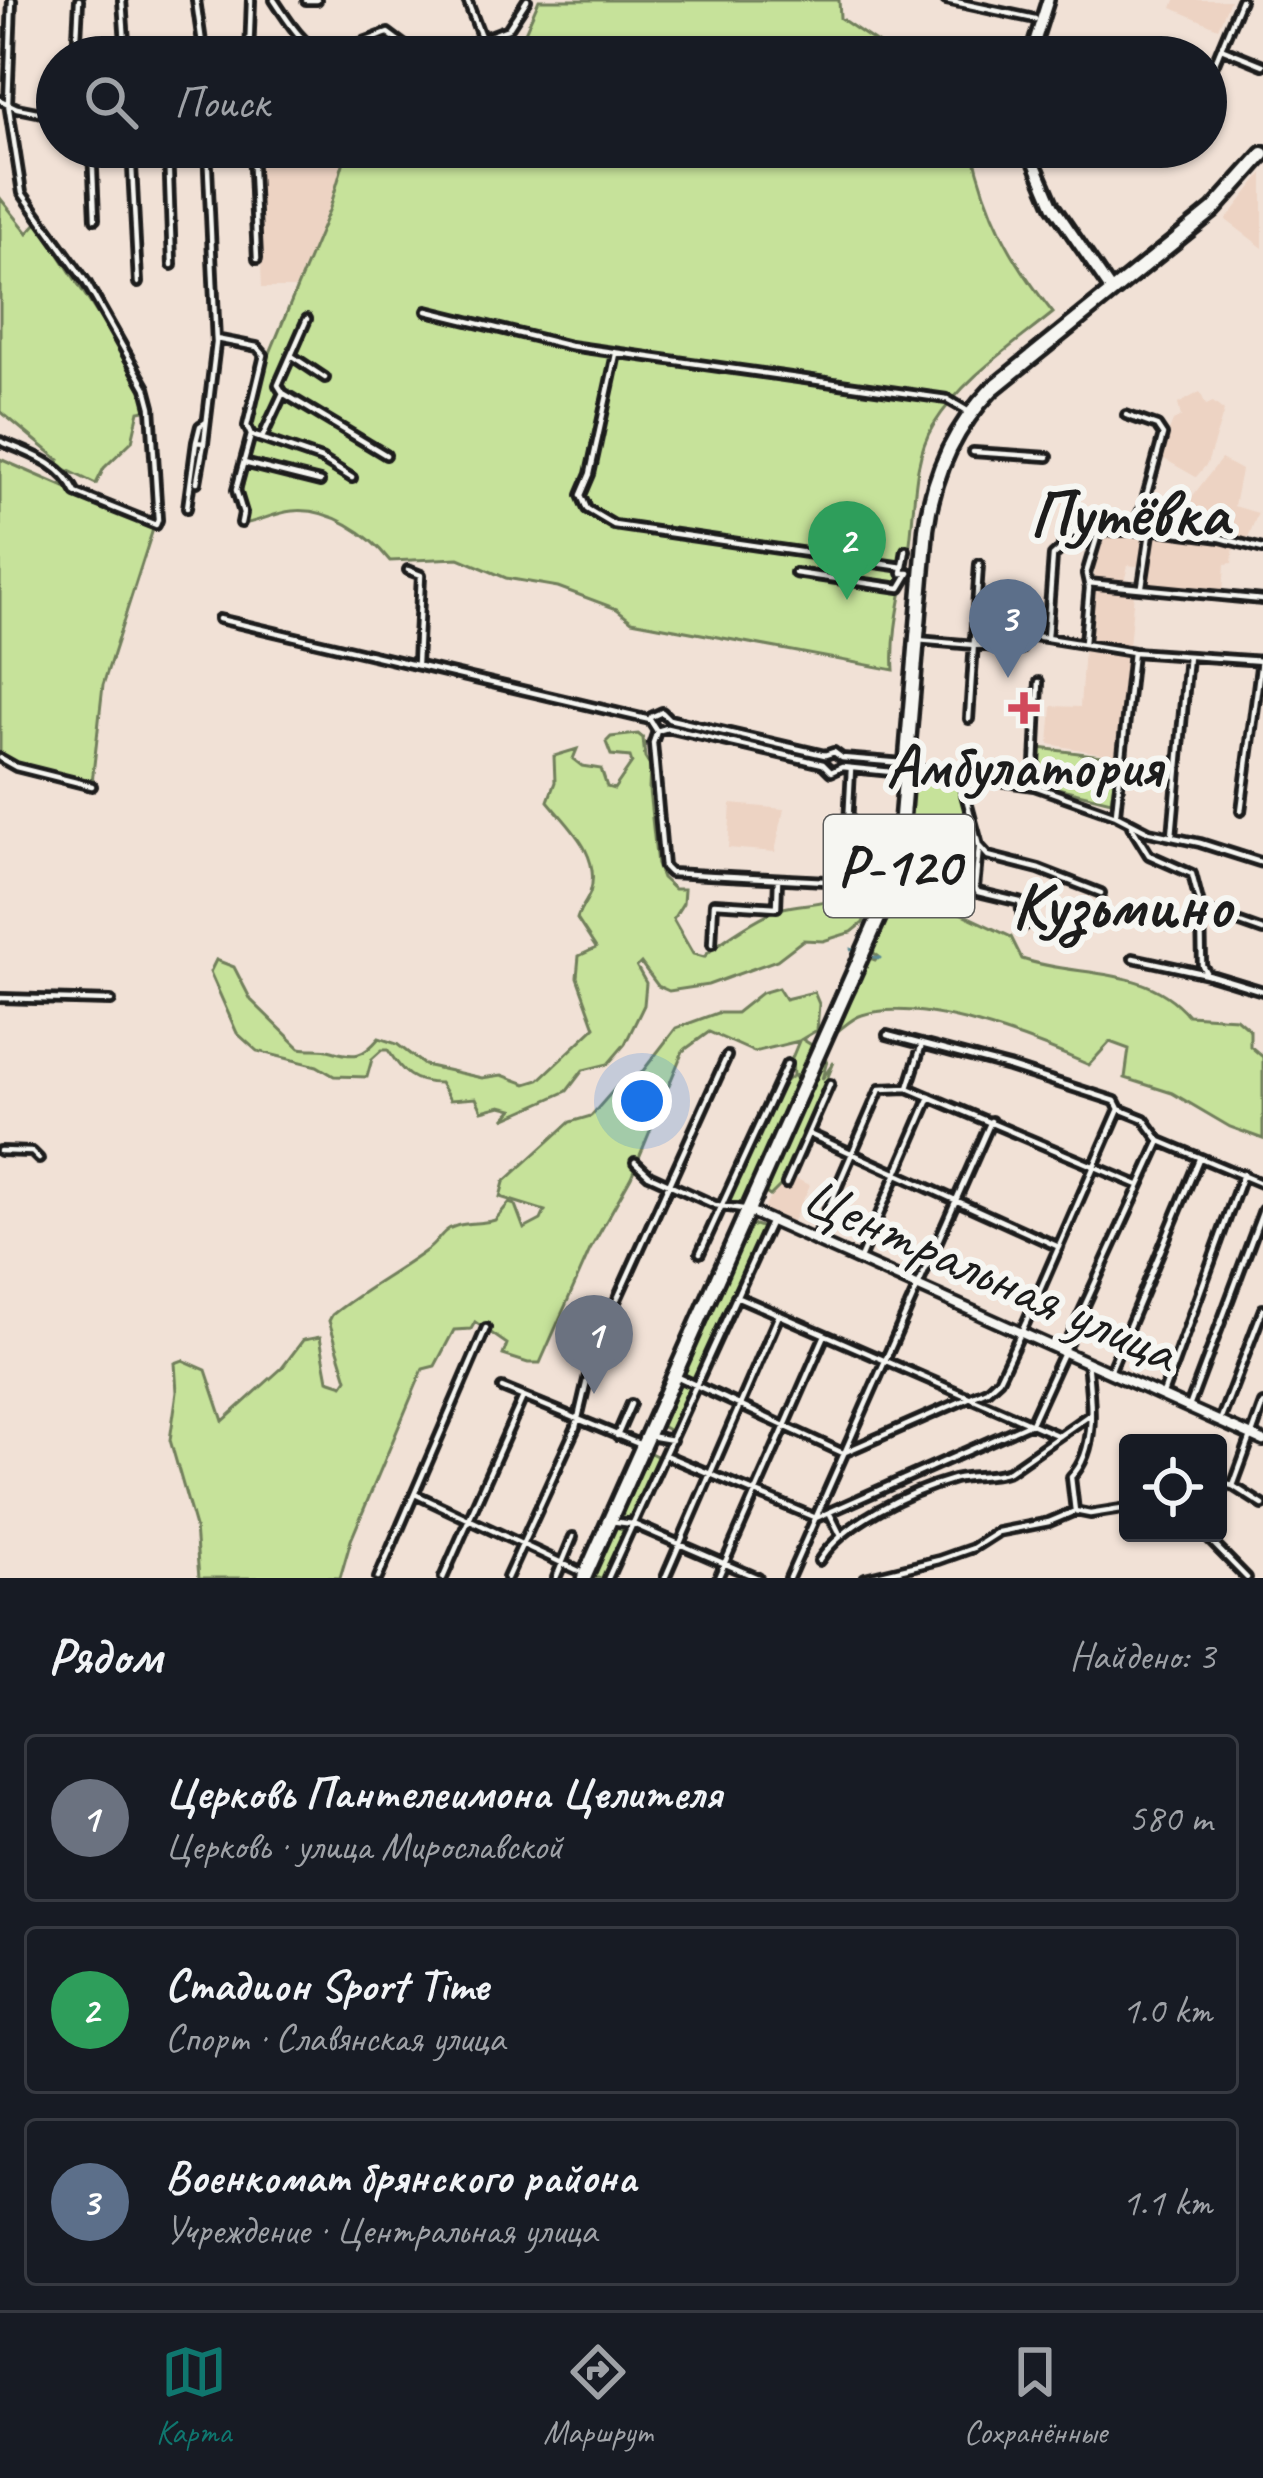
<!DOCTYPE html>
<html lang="ru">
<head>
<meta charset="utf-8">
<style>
  body { margin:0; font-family:Caveat,sans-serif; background:#242831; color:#f1f3f6 }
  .controls { position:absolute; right:36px; bottom:36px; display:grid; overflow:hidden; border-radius:12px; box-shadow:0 3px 9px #0004 }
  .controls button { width:108px; height:108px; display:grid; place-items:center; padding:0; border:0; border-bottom:3px solid #363941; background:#171b24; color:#f1f3f6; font:60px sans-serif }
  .you { position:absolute; left:642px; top:1101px; width:42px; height:42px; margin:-30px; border:9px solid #fff; border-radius:50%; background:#1a73e8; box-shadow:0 0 0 18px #1a73e833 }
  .badge { display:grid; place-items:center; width:78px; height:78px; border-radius:50%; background:#0f766e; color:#fff; font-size:39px; font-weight:700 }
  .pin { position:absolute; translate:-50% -99px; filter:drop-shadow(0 3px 6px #0008) }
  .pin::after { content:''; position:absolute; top:63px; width:42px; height:36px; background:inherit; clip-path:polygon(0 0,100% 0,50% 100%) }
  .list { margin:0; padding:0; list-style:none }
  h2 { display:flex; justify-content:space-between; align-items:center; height:156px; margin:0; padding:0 48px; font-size:51px }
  h2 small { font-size:39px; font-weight:400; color:#9ea1a6 }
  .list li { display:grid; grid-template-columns:78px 1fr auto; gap:36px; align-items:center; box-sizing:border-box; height:168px; margin:0 24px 24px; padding:0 24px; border:3px solid #363941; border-radius:12px }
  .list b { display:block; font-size:45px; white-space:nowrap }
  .list p { margin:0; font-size:39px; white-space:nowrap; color:#9ea1a6 }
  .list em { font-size:39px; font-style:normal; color:#9ea1a6 }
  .icon { flex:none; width:66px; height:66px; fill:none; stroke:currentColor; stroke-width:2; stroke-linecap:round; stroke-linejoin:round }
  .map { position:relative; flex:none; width:1263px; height:1578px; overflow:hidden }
  .search { position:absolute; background:#171b24; box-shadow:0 3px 9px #0004; left:36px; right:36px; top:36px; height:132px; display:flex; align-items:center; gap:30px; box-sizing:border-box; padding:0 42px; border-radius:66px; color:#9ea1a6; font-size:45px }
  .sheet { height:732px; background:#171b24 }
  nav { display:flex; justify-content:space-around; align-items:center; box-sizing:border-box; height:168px; border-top:3px solid #363941; background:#171b24; font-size:33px; color:#9ea1a6 }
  nav a { display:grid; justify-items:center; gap:6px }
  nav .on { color:#0f766e }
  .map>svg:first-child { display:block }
</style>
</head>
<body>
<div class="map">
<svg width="1263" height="1578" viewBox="0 0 1263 1578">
  <rect width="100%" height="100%" fill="#f1e1d6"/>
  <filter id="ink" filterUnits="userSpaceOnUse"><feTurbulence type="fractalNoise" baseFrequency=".00833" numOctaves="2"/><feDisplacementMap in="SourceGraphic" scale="24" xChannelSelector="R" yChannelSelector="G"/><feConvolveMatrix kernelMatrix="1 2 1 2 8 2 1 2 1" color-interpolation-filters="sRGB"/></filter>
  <g filter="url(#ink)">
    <path fill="#edd3c3" d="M1175,0H1230L1218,28L1172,8Z
      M256,147H348L330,208L295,288H262Z
      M1263,173V248L1226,220Z
      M1200,392L1206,405L1213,402L1224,411L1207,464L1196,477L1159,456L1173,421L1181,417L1178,404Z
      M1221,459L1241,470L1234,506L1258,513L1247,540L1234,546L1232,563L1225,564L1223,593L1144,583L1145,567L1128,565L1124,583L1094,581L1096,538L1168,528Z
      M1095,589L1134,592L1129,647L1091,643Z
      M1084,648L1125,653L1128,657L1120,757L1049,744L1052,706L1080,707Z
      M731,804L784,809L775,852L728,848Z
      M792,1177L810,1185L790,1228L761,1213L777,1185L787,1188Z"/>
    <path fill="#c6e29a" stroke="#717f5b" stroke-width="3" d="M539,0H839L840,18L898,57H514Z
      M348,147H972C987,215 1010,258 1053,313C1011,347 962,379 933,426C913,458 915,506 910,543C905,586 891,626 894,670L632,621L617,609L558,587L506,578L459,558L390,561C369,534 329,507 292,511C273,513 257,523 237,525L258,382L330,208Z
      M0,198L28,233L38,222L122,352L147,402L145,410L139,411L132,441L104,468L96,484L57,465L59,460L0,411Z
      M0,459L154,526L103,685L92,783L9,763L0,757Z
      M638,734L643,738L645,758L650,766L649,790L657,865L662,878L674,889H684L683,903L673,919L693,954L704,957C717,943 764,913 783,908C814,901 868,903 881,867L863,923L852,932L823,941L803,940L777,960L708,985L669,991L658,986L641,963L637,967L646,983L644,1005L625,1044L608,1064L583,1070L567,1091L504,1119L513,1109L501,1106L482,1111L476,1098L450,1100L440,1083C412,1083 403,1073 388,1050H382L372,1059L367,1077L334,1076L317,1066L257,1051L237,1033L210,972L216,960L234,967L251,1000L300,1048C311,1050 322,1048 332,1051C355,1058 363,1057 379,1038L397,1044L424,1065L482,1078L502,1075L526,1084L539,1080L595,1027L577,977L579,956L596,948L577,919C580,909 586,903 590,893C602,855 569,827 548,801L555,782L554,756L577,749L573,759L582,766L601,769L607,787L614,789L632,763L630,757L611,755L606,742L611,737Z
      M1039,748L1118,758L1111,801L1045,785L1039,776Z
      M927,773L957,779L967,797L956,911L1011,937L1022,959C1077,978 1145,964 1188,1015L1236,1018L1250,1030V1046L1263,1057V1139L1230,1127L1172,1093L1125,1078L1129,1049L1110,1042L1089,1065C1033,1040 922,996 862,1015C851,1018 842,1029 831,1036L856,991H851L867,957L875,960L878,956L871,951L905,865L911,778L915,773Z
      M778,988L785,999L814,992L819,1004L817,1030L802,1039L813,1046L804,1073L794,1076L801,1082L747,1204L723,1202C736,1175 768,1087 793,1076L792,1058L799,1041L754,1052L709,1032L683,1051L631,1177L590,1250L540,1363H528L503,1355L507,1344L475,1322L471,1329L454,1330L435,1366L423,1369L351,1540L340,1578H199L195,1527L170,1440L177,1392L175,1363L183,1360L206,1370L223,1421L282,1368L303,1340L320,1337L328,1380L343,1385L347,1379L329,1321L332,1315C363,1290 396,1273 427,1250C439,1242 441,1230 456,1226C469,1222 482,1224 495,1220L509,1203L515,1205L524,1229L541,1220L545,1211L500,1197L504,1182L570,1122L591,1116L619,1084L639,1076L676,1028L717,1013H736L761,993Z
      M821,1059L827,1061L822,1079L834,1062L785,1181L770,1196L764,1192Z
      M755,1225L764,1228L670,1431L659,1425L748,1228Z
      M648,1452L661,1458L604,1578H593Z"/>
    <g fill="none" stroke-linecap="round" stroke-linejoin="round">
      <path stroke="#5b8b93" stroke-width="3" d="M851,949L853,950
        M874,957L880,958"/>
      <defs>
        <path id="minor" d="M122,0L126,57
          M196,0L204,57
          M274,0C316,64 318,59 388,33L420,57
          M306,0H317
          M467,0L482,39
          M946,0L1035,19
          M1241,0L1221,48L1263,65
          M76,57L79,0
          M249,57L251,0
          M435,57L508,29L527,0
          M1214,65L1221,48
          M0,100L17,108L57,116
          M92,147L95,219
          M131,147L138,283
          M168,147L172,265
          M252,147L257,259
          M427,311L570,346L947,399L971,413
          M216,339L257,347L264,355L247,426L251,435L321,459L352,478
          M616,354L590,474L581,495L587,509L614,525L903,567
          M292,356L325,378
          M283,393L386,455
          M1126,415L1157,426L1163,435L1144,504L1132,531
          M206,422L200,426L196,442L204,443L216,343L207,147
          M262,438L283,393L278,385L307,319
          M0,441C30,454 61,462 76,493L156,525L158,520L151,407L146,388L86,282L22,193L8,103L12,0
          M973,452L1048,457
          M244,463L320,482
          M197,482L204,443
          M187,508L196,442
          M241,523L243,513L236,490L251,435
          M906,550L902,573H909
          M408,570L421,575L417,664
          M795,573L900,588L909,573
          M1088,583L1263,600
          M1142,586L1150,533
          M219,619L650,720L657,731L667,728L823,764L831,772L842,767L902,773
          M1047,637L1053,556L1061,549L1064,539L1075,532L1160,530L1221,538L1263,549
          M917,640L1021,649L1022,634L1133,652L1263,661
          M1084,643L1089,588L1086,574L1098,534
          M651,717L662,712L669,719L825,755L834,752L842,758L903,763
          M969,719L979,564
          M657,731L653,743L664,867L670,873L845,882L851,768
          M0,758L16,767L92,786
          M908,768L1034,786L1116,815L1149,832L1200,843L1263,863
          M960,776L979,846L988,856L1039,869L1101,893
          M1034,786L1039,682
          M1241,811L1261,660
          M1116,813L1133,652
          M1131,826L1149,855L1192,874L1201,909L1202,965L1207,974L1263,991
          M1172,836L1188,656
          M979,848L975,887L978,892L1020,902L1023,926
          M1128,908C1150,917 1176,933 1200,926
          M1201,909L1263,931
          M712,944L714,903L777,907L778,879
          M1133,958L1207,974
          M0,998L111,1001
          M887,1035L1009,1067L1115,1101L1119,1109L1144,1119L1160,1141L1263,1184
          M908,1088L922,1044
          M809,1134L1059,1247
          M0,1151L32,1152L39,1159
          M635,1162L649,1175L715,1205L743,1209
          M786,1184L830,1084
          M814,1241L880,1089L908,1088L1138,1185
          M700,1253L787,1064
          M859,1261L930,1097
          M736,1296L1059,1436
          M1110,1372L1199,1159
          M676,1376L843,1453L987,1390L999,1379L1026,1322L1119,1109
          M502,1388L639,1444
          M1163,1394L1243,1174
          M1189,1407L1263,1210
          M1220,1421L1263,1309
          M617,1436L631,1404
          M649,1436L672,1440
          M665,1455L816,1518L1031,1423L1160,1141
          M1218,1482L1233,1486L1263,1505
          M1233,1486L1263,1404
          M417,1495L581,1572
          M1075,1511L1090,1514L1128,1508
          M830,1514L841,1536
          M610,1521L633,1524L758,1578
          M1203,1533L1247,1578
          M819,1561C845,1521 909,1492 954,1479C973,1474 991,1478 1009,1471L1089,1415
          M378,1578L486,1328
          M443,1578L523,1397
          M507,1578L576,1427L594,1350L727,1056
          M556,1578L573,1537
          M608,1578L770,1223
          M665,1578L779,1315
          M718,1578L825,1335
          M789,1578L991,1121
          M865,1578L939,1560L973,1548L998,1532L1049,1522L1075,1511L1071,1477C1098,1450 1091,1398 1087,1362"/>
        <path id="tertiary" d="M749,1211L1263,1441"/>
        <path id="secondary" d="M1030,57L1048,0
          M1028,147L1053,206L1112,292"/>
        <path id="primary" d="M584,1578L897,876L926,529C933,476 954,428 992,389L1213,210L1263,154"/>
      </defs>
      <use href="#minor" stroke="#1c1c1c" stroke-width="14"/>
      <use href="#tertiary" stroke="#1c1c1c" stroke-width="16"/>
      <use href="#secondary" stroke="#1c1c1c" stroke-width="18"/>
      <use href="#primary" stroke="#1c1c1c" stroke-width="21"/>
      <use href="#minor" stroke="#f6f6f2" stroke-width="4.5"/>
      <use href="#tertiary" stroke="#f6f6f2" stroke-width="8"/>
      <use href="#secondary" stroke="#f6f6f2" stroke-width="9"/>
      <use href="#primary" stroke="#f6f6f2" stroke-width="12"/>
    </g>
  </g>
  <path fill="#d1495b" stroke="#f6f6f2" stroke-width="4.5" d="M1018 690h12v12h12v12h-12v12h-12v-12h-12v-12h12z"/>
  <g text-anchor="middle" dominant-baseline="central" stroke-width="12" stroke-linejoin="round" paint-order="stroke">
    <rect fill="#f6f6f2" stroke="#5d5d5c" stroke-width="3" x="824" y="815" width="150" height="102" rx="9"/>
    <g font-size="57" font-weight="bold" fill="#1c1c1c">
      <text x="899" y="866">Р-120</text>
    </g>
    <g font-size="60" font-weight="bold" fill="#1c1c1c" stroke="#f6f6f2">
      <text x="1024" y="766">Амбулатория</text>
    </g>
    <g font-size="60" fill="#1c1c1c" stroke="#f6f6f2">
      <text transform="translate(990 1273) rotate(24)">Центральная улица</text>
    </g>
    <g font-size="66" font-weight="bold" fill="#1c1c1c" stroke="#f6f6f2">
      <text x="1129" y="513">Путёвка</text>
      <text x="1122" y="905">Кузьмино</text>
    </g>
  </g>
</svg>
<div class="controls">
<button><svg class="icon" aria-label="locate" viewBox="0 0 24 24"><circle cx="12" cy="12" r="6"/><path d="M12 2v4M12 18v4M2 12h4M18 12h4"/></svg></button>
</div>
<div class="you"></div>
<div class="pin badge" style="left:594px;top:1394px;background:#6b7280">1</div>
<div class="pin badge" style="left:847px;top:600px;background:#2e9e5b">2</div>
<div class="pin badge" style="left:1008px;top:678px;background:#5c6f8a">3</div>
<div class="search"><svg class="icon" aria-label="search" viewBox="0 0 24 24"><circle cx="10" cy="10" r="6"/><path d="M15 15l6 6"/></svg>Поиск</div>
</div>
<section class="sheet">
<h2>Рядом<small>Найдено: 3</small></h2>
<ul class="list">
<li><span class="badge" style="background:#6b7280">1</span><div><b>Церковь Пантелеимона Целителя</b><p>Церковь · улица Мирославской</p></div><em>580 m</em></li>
<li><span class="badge" style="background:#2e9e5b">2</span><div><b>Стадион Sport Time</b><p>Спорт · Славянская улица</p></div><em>1.0 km</em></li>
<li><span class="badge" style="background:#5c6f8a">3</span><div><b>Военкомат брянского района</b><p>Учреждение · Центральная улица</p></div><em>1.1 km</em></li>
</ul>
</section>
<nav>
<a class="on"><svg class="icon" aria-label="map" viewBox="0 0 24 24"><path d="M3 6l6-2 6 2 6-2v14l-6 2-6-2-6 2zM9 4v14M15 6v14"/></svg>Карта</a>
<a><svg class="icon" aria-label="directions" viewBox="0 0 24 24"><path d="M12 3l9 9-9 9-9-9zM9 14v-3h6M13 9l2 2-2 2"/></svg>Маршрут</a>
<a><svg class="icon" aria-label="saved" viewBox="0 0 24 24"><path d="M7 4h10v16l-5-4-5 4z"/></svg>Сохранённые</a>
</nav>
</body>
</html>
